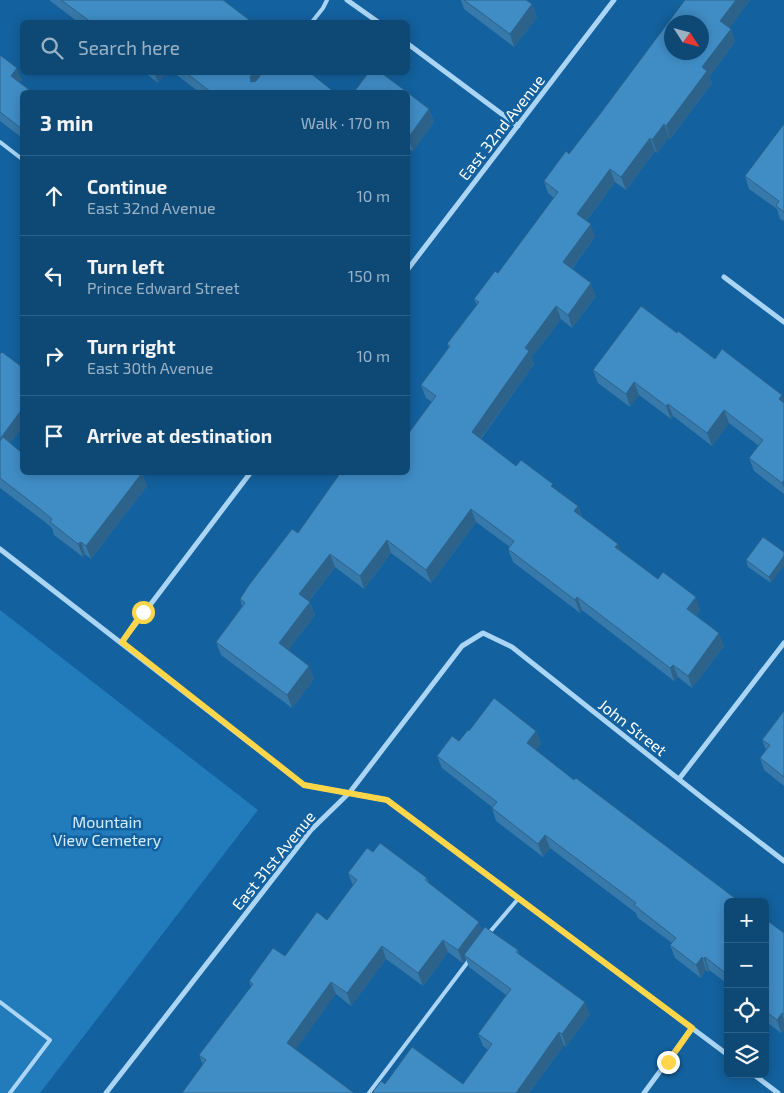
<!DOCTYPE html>
<html lang="en">
<head>
<meta charset="utf-8">
<style>
  body { margin:0; font-family:"Exo 2",sans-serif; background:#17507b; color:#f1f3f6 }
  .controls { position:absolute; right:15px; bottom:15px; display:grid; overflow:hidden; border-radius:8px; box-shadow:0 2px 12px #0003 }
  .controls button { width:45px; height:45px; display:grid; place-items:center; padding:0; border:0; border-bottom:1px solid #2e6188; background:#0e4976; color:#f1f3f6; font:25px sans-serif }
  .compass { position:absolute; left:664px; top:15px; width:45px; height:45px; border-radius:50%; background:#0e4976; box-shadow:0 2px 12px #0003; rotate:126deg }
  .stop { position:absolute; width:15px; height:15px; margin:-11px; border:4px solid #ffd54a; border-radius:50%; background:#fff }
  .stop.end { background:#ffd54a; border-color:#fff; box-shadow:0 1px 5px #0008 }
  .list { margin:0; padding:0; list-style:none }
  h2 { display:flex; justify-content:space-between; align-items:center; height:65px; margin:0; padding:0 20px; font-size:21px }
  h2 small { font-size:16px; font-weight:400; color:#9bb2c5 }
  .list li { display:grid; grid-template-columns:32px 1fr auto; gap:15px; align-items:center; box-sizing:border-box; height:80px; padding:0 20px; border-top:1px solid #2e6188 }
  .list b { display:block; font-size:19px; white-space:nowrap }
  .list p { margin:0; font-size:16px; white-space:nowrap; color:#9bb2c5 }
  .list em { font-size:16px; font-style:normal; color:#9bb2c5 }
  .icon { flex:none; width:28px; height:28px; fill:none; stroke:currentColor; stroke-width:2; stroke-linecap:round; stroke-linejoin:round }
  .map { position:relative; flex:none; width:784px; height:1093px; overflow:hidden }
  .search { position:absolute; background:#0e4976; box-shadow:0 2px 12px #0003; left:20px; top:20px; width:390px; height:55px; display:flex; align-items:center; gap:12px; box-sizing:border-box; padding:0 18px; border-radius:8px; color:#9bb2c5; font-size:19px }
  .panel { position:absolute; background:#0e4976; box-shadow:0 2px 12px #0003; left:20px; top:90px; width:390px; height:385px; border-radius:8px }
  .map>svg:first-child { display:block }
</style>
</head>
<body>
<div class="map">
<svg width="784" height="1093" viewBox="0 0 784 1093">
  <rect width="100%" height="100%" fill="#13619e"/>
  <path fill="#227bbb" d="M0,610L258,810L40,1093H0Z"/>
  <g fill="none" stroke-linecap="round" stroke-linejoin="round">
    <path stroke="#aad5f4" stroke-width="4" d="M312,22L323,8L327,0
      M0,142L22,159
      M489,933L518,899
      M0,1002L50,1040L10,1093
      M369,1093L470,959"/>
    <path stroke="#aad5f4" stroke-width="5" d="M347,0L378,22
      M408,44L518,126
      M408,269L614,0
      M724,277L784,322
      M0,549L304,785L387,800L728,1055
      M122,642L251,472
      M679,779L784,643
      M753,1074L778,1093
      M106,1093L311,830L350,792L462,646L483,633L512,647L705,800L784,861
      M644,1093L692,1028"/>
  </g>
  <path fill="#3779aa" d="M49,0H223L252,22H78Z
    M461,0H526L532,4L537,17L514,47L464,9Z
    M685,0H750L729,28L731,29L735,42L709,77L712,83L670,139L669,137L657,153L655,151L626,190L615,182L586,221L595,237L572,269L596,296L572,328L561,319L532,357L534,364L481,439L516,466L554,488L578,506L582,517L618,544L620,551L700,610L696,616L724,646L692,688L678,677L674,681L582,610L580,613L513,562L508,549L510,547L476,522L431,583L391,553L364,589L335,567L309,601L310,602L315,615L288,650L309,666L314,679L292,708L221,655L216,642L242,607L240,599L298,533L408,472L432,402L426,398L421,385L449,348L447,344L477,305L474,299L498,273L554,198L548,193L544,181L569,154L600,114Z
    M0,55L22,80L19,83L22,92V138L0,121Z
    M144,72H166L158,83Z
    M173,72H313L314,77L334,92H199Z
    M408,93L429,109L434,122L413,151L410,149L408,152Z
    M784,124V221L780,219L777,209L749,189L745,176Z
    M677,333L715,359L784,400V494L754,471L749,458L759,446L729,423L712,446L673,416L671,419L639,395L630,407L598,383L593,370Z
    M0,354L22,367V427L10,443L22,472H146L143,476L147,486L91,559L85,554L83,557L54,535L52,528L45,522L0,488Z
    M763,537L771,583L748,567L746,560Z
    M784,711V786L764,770L760,758L766,750L762,740Z
    M469,731H536L541,744L536,750L728,902V984L709,970L708,972L706,970L701,978L675,958L670,945L672,943L638,918L636,913L550,848L543,857L496,821L492,808V807L442,768L437,756L459,741Z
    M373,852L427,878L429,883L482,931L518,950L519,954L590,1014L566,1047L564,1045L529,1093L385,1084H463L488,1050L483,1046L478,1034L506,995L469,967L466,959L463,963L448,952L423,986L386,959L351,1006L336,994L203,1065L199,1055L251,987L249,981L285,956L327,920L353,886L348,873Z
    M765,919L784,933V1029L781,1033L765,1021Z"/>
  <path fill="#2d638b" d="M736,0H750L725,34L720,21Z
    M532,4L537,17L514,47L510,34Z
    M731,29L735,42L709,77L712,83L670,139L666,126L702,67Z
    M17,68L22,80L15,88L11,76Z
    M154,72H166L158,83Z
    M254,72H270L255,92L250,77Z
    M429,109L434,122L413,151L408,138Z
    M664,124L669,137L657,153L652,140Z
    M650,138L655,151L626,190L621,177Z
    M408,142L410,149L408,152Z
    M610,169L615,182L581,227L577,214Z
    M591,224L595,237L567,275L563,262Z
    M591,283L596,296L572,328L568,315Z
    M556,306L561,319L532,357L534,364L476,445L472,432L525,348Z
    M634,382L639,395L630,407L626,394Z
    M782,395L784,400V412L779,399Z
    M668,404L673,416L671,419L666,406Z
    M22,409V427L0,457V439Z
    M724,410L729,423L712,446L707,433Z
    M137,472H146L143,476L147,486L91,559L86,546Z
    M784,480V488L782,483Z
    M578,506L582,519L574,511Z
    M471,509L476,522L431,583L426,570Z
    M387,540L391,553L364,589L360,576Z
    M81,542L85,554L83,557L78,544Z
    M618,544L623,557L615,547Z
    M330,554L335,567L304,607L299,594Z
    M784,556V566L771,583L769,577Z
    M577,597L582,610L580,613L575,600Z
    M696,597L700,610L691,622L687,609Z
    M310,602L315,615L284,656L279,643Z
    M719,633L724,646L692,688L688,676Z
    M673,665L678,677L674,681L670,668Z
    M309,666L314,679L292,708L287,695Z
    M536,731L541,744L532,756L527,743Z
    M545,835L550,848L543,857L538,844Z
    M479,922L484,935L464,955L466,959L463,963L458,950Z
    M443,940L448,952L423,986L418,973Z
    M382,946L386,959L351,1006L347,993Z
    M702,957L706,970L701,978L696,965Z
    M705,957L709,970L708,972L704,959Z
    M331,982L336,994L291,1056L287,1043Z
    M585,1002L590,1014L566,1047L562,1034Z
    M782,1013L784,1020V1029L781,1033L777,1020Z
    M559,1032L564,1045L529,1093H516Z"/>
  <path fill="#408dc6" stroke="#2d638b" fill-rule="evenodd" d="M61,0H223L252,22H91Z
    M464,0H526L532,4L510,34Z
    M685,0H736L720,21L731,29L702,67L707,71L666,126L664,124L652,140L650,138L621,177L610,169L577,214L591,224L563,262L591,283L568,315L556,306L525,348L529,351L472,432L516,466L521,460L553,484L551,486L578,506L574,511L618,544L615,547L658,579L663,572L696,597L687,609L719,633L688,676L673,665L670,668L577,597L575,600L508,549L514,541L471,509L426,570L387,540L360,576L330,554L299,594L310,602L279,643L309,666L287,695L216,642L245,603L240,599L249,585L292,529L298,533L341,472H408V434L436,396L421,385L450,346L447,344L479,302L474,299L495,271L498,273L558,192L544,181L566,151L569,154L600,114ZM672,22H702V52H672Z
    M0,55L17,68L11,76L32,92H22V129L0,112Z
    M185,72H254L250,77L251,82L256,81L263,72H309L334,92H211Z
    M369,72H380L407,92H354Z
    M408,93L429,109L408,138Z
    M784,124V212L776,206L779,201L745,176Z
    M641,306L677,333L678,331L715,359L722,349L782,395L779,399L784,403V480L782,483L749,458L763,440L724,410L707,433L668,404L666,406L634,382L626,394L593,370Z
    M2,352L22,367V409L0,439V354Z
    M3,437L22,453V472L142,473L86,546L81,542L78,544L50,522L52,519L40,509L0,478V441Z
    M763,537L784,552V556L769,577L746,560Z
    M494,698L536,731L527,743L574,780L576,778L740,902H728V975L705,957L704,959L702,957L696,965L670,945L676,938L634,905L636,903L545,835L538,844L492,808L497,802L437,756L452,736L459,741L468,730L469,731Z
    M784,711V777L760,758L770,745L762,740Z
    M380,843L427,878L425,880L479,922L458,950L443,940L418,973L382,946L347,993L331,982L287,1043L354,1093H182L206,1060L199,1055L253,984L249,981L273,948L285,956L317,912L327,920L357,880L348,873L367,848L373,852Z
    M765,919L784,933V1015L782,1013L777,1020L765,1011Z
    M485,927L518,950L516,952L585,1002L562,1034L559,1032L516,1093H372L381,1081L385,1084L412,1047L463,1084L492,1044L478,1034L511,989L464,955Z"/>
  <g fill="none" stroke-linecap="round" stroke-linejoin="round">
    <path stroke="#ffd54a" stroke-width="6" d="M143,612L122,642L304,785L387,800L692,1028L668,1062"/>
  </g>
  <g text-anchor="middle" dominant-baseline="central" stroke-width="5" stroke-linejoin="round" paint-order="stroke">
    <g font-size="16" fill="#fff" stroke="#13619e">
      <text transform="translate(501 127) rotate(-52)">East 32nd Avenue</text>
      <text transform="translate(633 727) rotate(38)">John Street</text>
      <text transform="translate(273 860) rotate(-51)">East 31st Avenue</text>
    </g>
    <g font-size="16" fill="#d3ecfe" stroke="#13619e">
      <text x="107" y="821">Mountain<tspan x="107" dy="18">View Cemetery</tspan></text>
    </g>
  </g>
</svg>
<div class="controls">
<button>+</button>
<button>−</button>
<button><svg class="icon" aria-label="locate" viewBox="0 0 24 24"><circle cx="12" cy="12" r="6"/><path d="M12 2v4M12 18v4M2 12h4M18 12h4"/></svg></button>
<button><svg class="icon" aria-label="layers" viewBox="0 0 24 24"><path d="M12 4l9 5-9 5-9-5zM3 14l9 5 9-5"/></svg></button>
</div>
<svg class="compass" viewBox="-18 -18 36 36"><path d="M0-13l5 13h-10z" fill="#e53935"/><path d="M0 13l5-13h-10z" fill="#9bb2c5"/></svg>
<div class="stop" style="left:143px;top:612px"></div>
<div class="stop end" style="left:668px;top:1062px"></div>
<div class="search"><svg class="icon" aria-label="search" viewBox="0 0 24 24"><circle cx="10" cy="10" r="6"/><path d="M15 15l6 6"/></svg>Search here</div>
<section class="panel">
<h2>3 min<small>Walk · 170 m</small></h2>
<ul class="list">
<li><svg class="icon" aria-label="ahead" viewBox="0 0 24 24"><path d="M12 20V5M6 11l6-6 6 6"/></svg><div><b>Continue</b><p>East 32nd Avenue</p></div><em>10 m</em></li>
<li><svg class="icon" aria-label="left" viewBox="0 0 24 24"><path d="M17 20v-9H6M10 6l-5 5 5 5"/></svg><div><b>Turn left</b><p>Prince Edward Street</p></div><em>150 m</em></li>
<li><svg class="icon" aria-label="right" viewBox="0 0 24 24"><path d="M7 20v-9h11M14 6l5 5-5 5"/></svg><div><b>Turn right</b><p>East 30th Avenue</p></div><em>10 m</em></li>
<li><svg class="icon" aria-label="arrive" viewBox="0 0 24 24"><path d="M6 21V4h12l-3 4 3 4H6"/></svg><div><b>Arrive at destination</b></div></li>
</ul>
</section>
</div>
</body>
</html>
